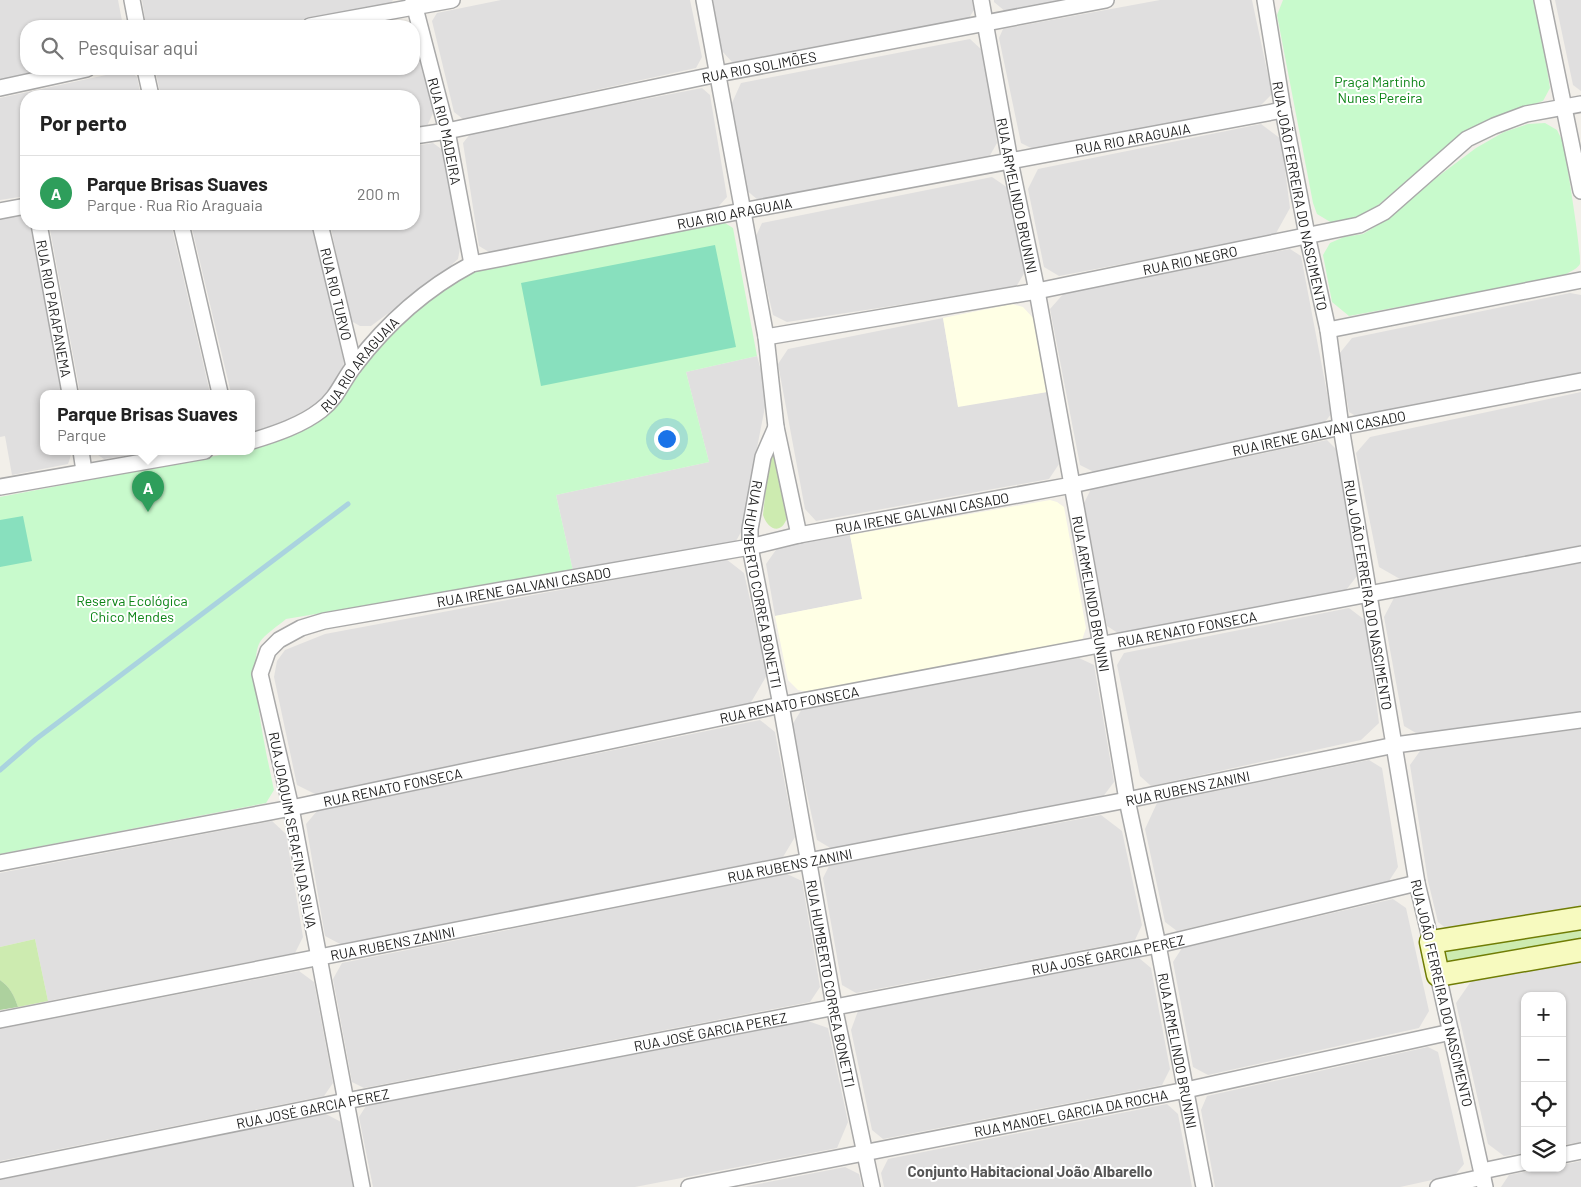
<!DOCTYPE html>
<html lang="pt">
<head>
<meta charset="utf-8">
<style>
  body { margin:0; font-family:Barlow,sans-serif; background:#f6f6f6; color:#222 }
  .controls { position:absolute; right:15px; bottom:15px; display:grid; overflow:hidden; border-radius:10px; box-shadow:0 1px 4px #0004 }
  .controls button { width:45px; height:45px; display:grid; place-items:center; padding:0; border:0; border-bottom:1px solid #e0e0e0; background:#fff; color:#222; font:25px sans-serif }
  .you { position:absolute; left:666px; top:438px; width:18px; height:18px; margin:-12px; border:4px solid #fff; border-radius:50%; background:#1a73e8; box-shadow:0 0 0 8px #1a73e833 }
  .badge { display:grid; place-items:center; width:32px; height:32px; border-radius:50%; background:#d40000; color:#fff; font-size:16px; font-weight:700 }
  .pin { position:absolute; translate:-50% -41px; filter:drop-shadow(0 1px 2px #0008) }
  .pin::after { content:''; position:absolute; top:26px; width:18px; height:15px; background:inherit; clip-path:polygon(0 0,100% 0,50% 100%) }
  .popup { position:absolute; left:40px; top:390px; width:215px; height:65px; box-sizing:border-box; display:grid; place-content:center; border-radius:10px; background:#fff; filter:drop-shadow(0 1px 4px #0005); font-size:16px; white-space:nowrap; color:#767676 }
  .popup b { font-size:19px; color:#222 }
  .popup::after { content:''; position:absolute; left:50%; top:100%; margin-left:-10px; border:10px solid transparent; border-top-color:#fff }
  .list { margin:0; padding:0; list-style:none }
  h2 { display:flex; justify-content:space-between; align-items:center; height:65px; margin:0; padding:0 20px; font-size:21px }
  h2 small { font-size:16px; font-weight:400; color:#767676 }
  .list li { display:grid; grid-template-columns:32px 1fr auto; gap:15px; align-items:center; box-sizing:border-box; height:75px; padding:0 20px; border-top:1px solid #e0e0e0 }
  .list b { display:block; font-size:19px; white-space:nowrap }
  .list p { margin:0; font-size:16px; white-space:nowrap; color:#767676 }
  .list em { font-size:16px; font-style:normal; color:#767676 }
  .icon { flex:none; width:28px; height:28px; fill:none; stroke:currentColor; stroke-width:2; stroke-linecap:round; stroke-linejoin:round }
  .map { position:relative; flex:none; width:1581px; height:1187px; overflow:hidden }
  .search { position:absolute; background:#fff; box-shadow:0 1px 4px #0004; left:20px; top:20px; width:400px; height:55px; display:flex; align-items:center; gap:12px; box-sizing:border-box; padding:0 18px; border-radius:20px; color:#767676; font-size:19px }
  .panel { position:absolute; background:#fff; box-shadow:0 1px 4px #0004; left:20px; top:90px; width:400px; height:140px; border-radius:20px }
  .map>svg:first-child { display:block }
</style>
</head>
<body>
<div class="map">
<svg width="1581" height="1187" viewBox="0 0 1581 1187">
  <rect width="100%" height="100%" fill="#f2efe9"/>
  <path fill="#e0dfdf" d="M0,0H118L123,26H26V69H58L0,81Z
    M142,0H393L391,3L270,26H146Z
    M501,0H690L702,57L696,68L463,119L454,112L432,21L437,13Z
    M713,0H972L974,10L967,21L733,63L721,50Z
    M994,0H1066L1006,12L994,2Z
    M1160,0H1252L1272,94L1261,105L1035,150L1021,143L999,38L1003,29Z
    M1555,0H1581V91L1573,85Z
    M414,33L434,111L427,126L414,128V96H161L156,74L159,69H414Z
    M970,39L984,52L997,143L989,157L758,200L745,189L731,105L741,83Z
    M129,70L137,77L141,96H26V196L0,200V98Z
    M702,88L710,95L727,197L718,207L489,252L479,246L463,143L471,133Z
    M1261,124L1281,139L1290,208L1275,235L1059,276L1044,267L1028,189L1038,169Z
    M433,143L444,151L460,248L458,259L444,272L371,326H360L351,321L330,224H414V146Z
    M992,177L1008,188L1026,270L1016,287L787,322L773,315L755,238L762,223Z
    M20,215L26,220V224H31L61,393H44V451H71V455L68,464L12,475L5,436L0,437V219Z
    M49,224H171L210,393H80Z
    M191,224H312L344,362L342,375L320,402L285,421L254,432L252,431V393H231Z
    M1290,249L1301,256L1331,414L1322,426L1094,472L1080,465L1050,309L1065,292Z
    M1570,293L1581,295V374L1361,419L1349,412L1339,354L1352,338Z
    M943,318L958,406L1047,392L1059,464L1049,479L816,521L805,509L778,364L788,349Z
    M757,356L764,381L765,407L756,453L745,525L736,541L573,571L556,495L709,462L686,372Z
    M1581,392V545L1400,579L1379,567L1356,453L1370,437Z
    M1327,440L1337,450L1357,576L1346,590L1121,635L1107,626L1084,503L1091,489Z
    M92,451H157L104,459Z
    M850,535L863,599L775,616L766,564L778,547Z
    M726,559L744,573L767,675L750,704L317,795L297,785L274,677L277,661L285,650L325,634Z
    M1581,560V712L1421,736L1404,726L1384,617L1395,596Z
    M1349,608L1366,621L1379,723L1361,740L1151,786L1140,776L1117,665L1124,653Z
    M1079,658L1094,665L1114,782L1102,798L832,849L817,840L792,725L802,709Z
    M760,720L775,732L795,837L783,857L342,945L325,936L306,824L317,811Z
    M1581,729V911L1452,933L1438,922L1428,881L1410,765L1420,751Z
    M1369,760L1382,768L1398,867L1389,881L1177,931L1165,922L1145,829L1157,803Z
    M1101,815L1122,831L1142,925L1135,940L856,993L842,985L823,878L829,866Z
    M272,821L286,834L303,937L295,953L48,1001L35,939L0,947V873Z
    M787,874L802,881L820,987L810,1002L364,1088L352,1082L333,979L342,963Z
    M1393,899L1406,908L1429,1011L1419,1028L1208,1075L1193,1067L1173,962L1182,948Z
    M1139,958L1151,968L1170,1069L1162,1085L883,1139L872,1130L851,1030L858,1011Z
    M1581,959V1142L1562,1145V996H1525V1153L1504,1156L1488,1144L1456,1003L1474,977Z
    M299,971L314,982L333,1083L324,1096L0,1161V1029Z
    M808,1021L828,1028L848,1122L837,1148L635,1187H373L359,1117L366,1106Z
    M1428,1047L1438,1052L1464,1164L1455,1175L1400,1187H1215L1201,1110L1207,1096Z
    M1167,1104L1178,1114L1192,1187H884L881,1173L888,1159Z
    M326,1114L341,1122L353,1187H0V1180Z
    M1581,1161V1187H1501L1509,1175L1544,1168H1562V1165Z
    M845,1167L859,1174L862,1187H743Z"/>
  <path fill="#ffffe5" d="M1012,304L1023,307L1034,319L1047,392L958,407L943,318Z
    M1050,500L1057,502L1064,507L1086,628L1082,640L1069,644L815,693L798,690L788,680L775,616L862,599L850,535Z"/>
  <path fill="#cdebb0" d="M774,453L778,454L787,518C781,535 768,530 763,515L769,458Z
    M1581,924V946L1447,962L1446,953L1449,948Z
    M35,939L48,1001L18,1007C14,995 10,987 0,980V947Z"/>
  <path fill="#add19e" d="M0,980C10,987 14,995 18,1007L0,1010Z"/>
  <path fill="#c8facc" d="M1283,0H1536L1550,88L1543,101L1491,119L1463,133L1376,207L1355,218L1332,223L1317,214L1313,203L1277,15Z
    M1545,123L1557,130L1563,142C1567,163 1581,250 1580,264C1577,270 1566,273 1561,277L1349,316L1332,302L1323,255L1330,243L1344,237L1363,234L1391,217L1436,178L1476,148L1504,132L1528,124Z
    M717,221L725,223L733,228L757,356L686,372L709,462L556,495L573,571L286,619C279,625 264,635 260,642C246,666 268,761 274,790L266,803L0,854V497L241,451H252V448C276,439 305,432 325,416C341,404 349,388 361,372C390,331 426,293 473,272Z"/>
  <path fill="#88e0be" d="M715,245L736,347L541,386L521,283Z
    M23,516L32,561L0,567V520Z"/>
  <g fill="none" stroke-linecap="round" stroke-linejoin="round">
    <path stroke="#aad3df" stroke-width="5" d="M0,770L36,739L348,504"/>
    <defs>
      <g id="street">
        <path d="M132,0L137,26"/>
        <path id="s1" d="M413,0L447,131L472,264"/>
        <path d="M704,0L766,337L776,427L799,535"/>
        <path id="s2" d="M981,0L1010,161L1037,291L1101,645L1127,800L1158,945L1204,1187"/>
        <path id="s3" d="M1265,0L1283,110L1307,235L1328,330L1341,427L1417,883L1431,942"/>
        <path d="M1542,0L1581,191"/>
        <path d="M310,26L452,0"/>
        <path d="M145,69L151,96"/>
        <path d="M0,88L87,69"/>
        <path id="s4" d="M414,136L447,131L718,74L1106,0"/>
        <path d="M0,211L26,206"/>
        <path id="s5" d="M39,224L70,393"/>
        <path d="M181,224L220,393"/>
        <path id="s6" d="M320,224L354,366"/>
        <path d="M1328,330L1581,280"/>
        <path id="s7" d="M766,337L1037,291L1359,225L1384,212L1467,139L1494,126L1526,114L1581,104"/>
        <path id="s8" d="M776,427L763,457L750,529V547L781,705L834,1006L872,1187"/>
        <path id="s9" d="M252,441C275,434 302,425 321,410C338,397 342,381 355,365C387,323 425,289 472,264L742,211L1283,110"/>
        <path d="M81,451L84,471"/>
        <path d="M0,487L205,451"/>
        <path id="s10" d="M0,863L291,808L781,705L1581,554"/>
        <path d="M1438,975L1485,1187"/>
        <path id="s11" d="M0,1020L808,861L1127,800L1395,745L1581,720"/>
        <path d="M1562,1155L1581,1151"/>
        <path id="s12" d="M0,1171L346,1101L1158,945L1417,883"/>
        <path d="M1482,1171L1525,1162"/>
        <path id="s13" d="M362,1187L291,808L260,674L268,651L279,640L301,628L324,621L750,547L799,535L1072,485L1341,427L1581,381"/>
        <path id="s14" d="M689,1187L1186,1090L1451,1032"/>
        <path d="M1438,1187L1483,1177"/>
      </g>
      <path id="secondary" d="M1581,918L1431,942L1438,975L1581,950"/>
    </defs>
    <use href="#street" stroke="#a9a9a9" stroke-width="18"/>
    <use href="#secondary" stroke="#707d05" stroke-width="25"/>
    <use href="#street" stroke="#fff" stroke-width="15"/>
    <use href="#secondary" stroke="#f7fabf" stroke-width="22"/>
  </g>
  <g text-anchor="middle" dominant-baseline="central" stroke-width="4" stroke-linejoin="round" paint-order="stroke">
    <g font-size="14" fill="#222" stroke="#fff">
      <text stroke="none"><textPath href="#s4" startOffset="352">RUA RIO SOLIMÕES</textPath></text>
      <text stroke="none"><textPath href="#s1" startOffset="135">RUA RIO MADEIRA</textPath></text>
      <text stroke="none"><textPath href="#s9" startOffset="961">RUA RIO ARAGUAIA</textPath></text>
      <text stroke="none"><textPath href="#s2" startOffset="199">RUA ARMELINDO BRUNINI</textPath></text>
      <text stroke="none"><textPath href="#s3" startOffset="199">RUA JOÃO FERREIRA DO NASCIMENTO</textPath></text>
      <text stroke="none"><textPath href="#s9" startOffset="556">RUA RIO ARAGUAIA</textPath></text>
      <text stroke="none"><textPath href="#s7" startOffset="431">RUA RIO NEGRO</textPath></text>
      <text stroke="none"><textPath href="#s6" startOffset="72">RUA RIO TURVO</textPath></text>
      <text stroke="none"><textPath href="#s5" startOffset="86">RUA RIO PARAPANEMA</textPath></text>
      <text stroke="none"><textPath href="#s9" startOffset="136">RUA RIO ARAGUAIA</textPath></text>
      <text stroke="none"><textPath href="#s13" startOffset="1625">RUA IRENE GALVANI CASADO</textPath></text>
      <text stroke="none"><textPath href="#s13" startOffset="1220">RUA IRENE GALVANI CASADO</textPath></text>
      <text stroke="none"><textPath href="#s8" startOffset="162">RUA HUMBERTO CORREA BONETTI</textPath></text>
      <text stroke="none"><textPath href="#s13" startOffset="815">RUA IRENE GALVANI CASADO</textPath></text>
      <text stroke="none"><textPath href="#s2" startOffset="604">RUA ARMELINDO BRUNINI</textPath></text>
      <text stroke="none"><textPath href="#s3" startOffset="604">RUA JOÃO FERREIRA DO NASCIMENTO</textPath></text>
      <text stroke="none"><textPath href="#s10" startOffset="1210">RUA RENATO FONSECA</textPath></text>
      <text stroke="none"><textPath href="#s10" startOffset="805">RUA RENATO FONSECA</textPath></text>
      <text stroke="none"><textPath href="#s10" startOffset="400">RUA RENATO FONSECA</textPath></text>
      <text stroke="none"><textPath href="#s11" startOffset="1210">RUA RUBENS ZANINI</textPath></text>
      <text transform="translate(293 830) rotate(79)">RUA JOAQUIM SERAFIN DA SILVA</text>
      <text stroke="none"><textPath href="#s11" startOffset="805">RUA RUBENS ZANINI</textPath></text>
      <text stroke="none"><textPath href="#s11" startOffset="400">RUA RUBENS ZANINI</textPath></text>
      <text stroke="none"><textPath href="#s12" startOffset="1129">RUA JOSÉ GARCIA PEREZ</textPath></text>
      <text stroke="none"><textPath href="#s8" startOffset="568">RUA HUMBERTO CORREA BONETTI</textPath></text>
      <text transform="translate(1442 993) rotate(77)">RUA JOÃO FERREIRA DO NASCIMENTO</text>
      <text stroke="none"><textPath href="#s12" startOffset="724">RUA JOSÉ GARCIA PEREZ</textPath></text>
      <text stroke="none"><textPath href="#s2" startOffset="1069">RUA ARMELINDO BRUNINI</textPath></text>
      <text stroke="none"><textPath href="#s12" startOffset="319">RUA JOSÉ GARCIA PEREZ</textPath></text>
      <text stroke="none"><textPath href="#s14" startOffset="389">RUA MANOEL GARCIA DA ROCHA</textPath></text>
    </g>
    <g font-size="14" fill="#0c8416" stroke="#fff">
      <text x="1380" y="81">Praça Martinho<tspan x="1380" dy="16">Nunes Pereira</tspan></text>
      <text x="132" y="600">Reserva Ecológica<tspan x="132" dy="16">Chico Mendes</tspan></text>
    </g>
    <g font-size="15" font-weight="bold" fill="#555" stroke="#fff">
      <text x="1030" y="1171">Conjunto Habitacional João Albarello</text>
    </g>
  </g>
</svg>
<div class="controls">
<button>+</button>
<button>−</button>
<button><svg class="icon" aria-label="locate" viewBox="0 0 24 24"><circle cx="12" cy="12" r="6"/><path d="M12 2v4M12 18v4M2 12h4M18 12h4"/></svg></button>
<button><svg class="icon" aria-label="layers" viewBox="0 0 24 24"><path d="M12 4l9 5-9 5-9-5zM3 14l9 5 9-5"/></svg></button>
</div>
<div class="you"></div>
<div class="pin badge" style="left:148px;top:512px;background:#2e9e5b">A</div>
<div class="popup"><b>Parque Brisas Suaves</b>Parque</div>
<div class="search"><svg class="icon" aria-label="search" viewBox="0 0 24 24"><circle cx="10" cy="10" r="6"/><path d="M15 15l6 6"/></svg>Pesquisar aqui</div>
<section class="panel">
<h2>Por perto<small></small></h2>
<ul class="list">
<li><span class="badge" style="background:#2e9e5b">A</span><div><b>Parque Brisas Suaves</b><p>Parque · Rua Rio Araguaia</p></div><em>200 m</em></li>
</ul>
</section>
</div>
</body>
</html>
